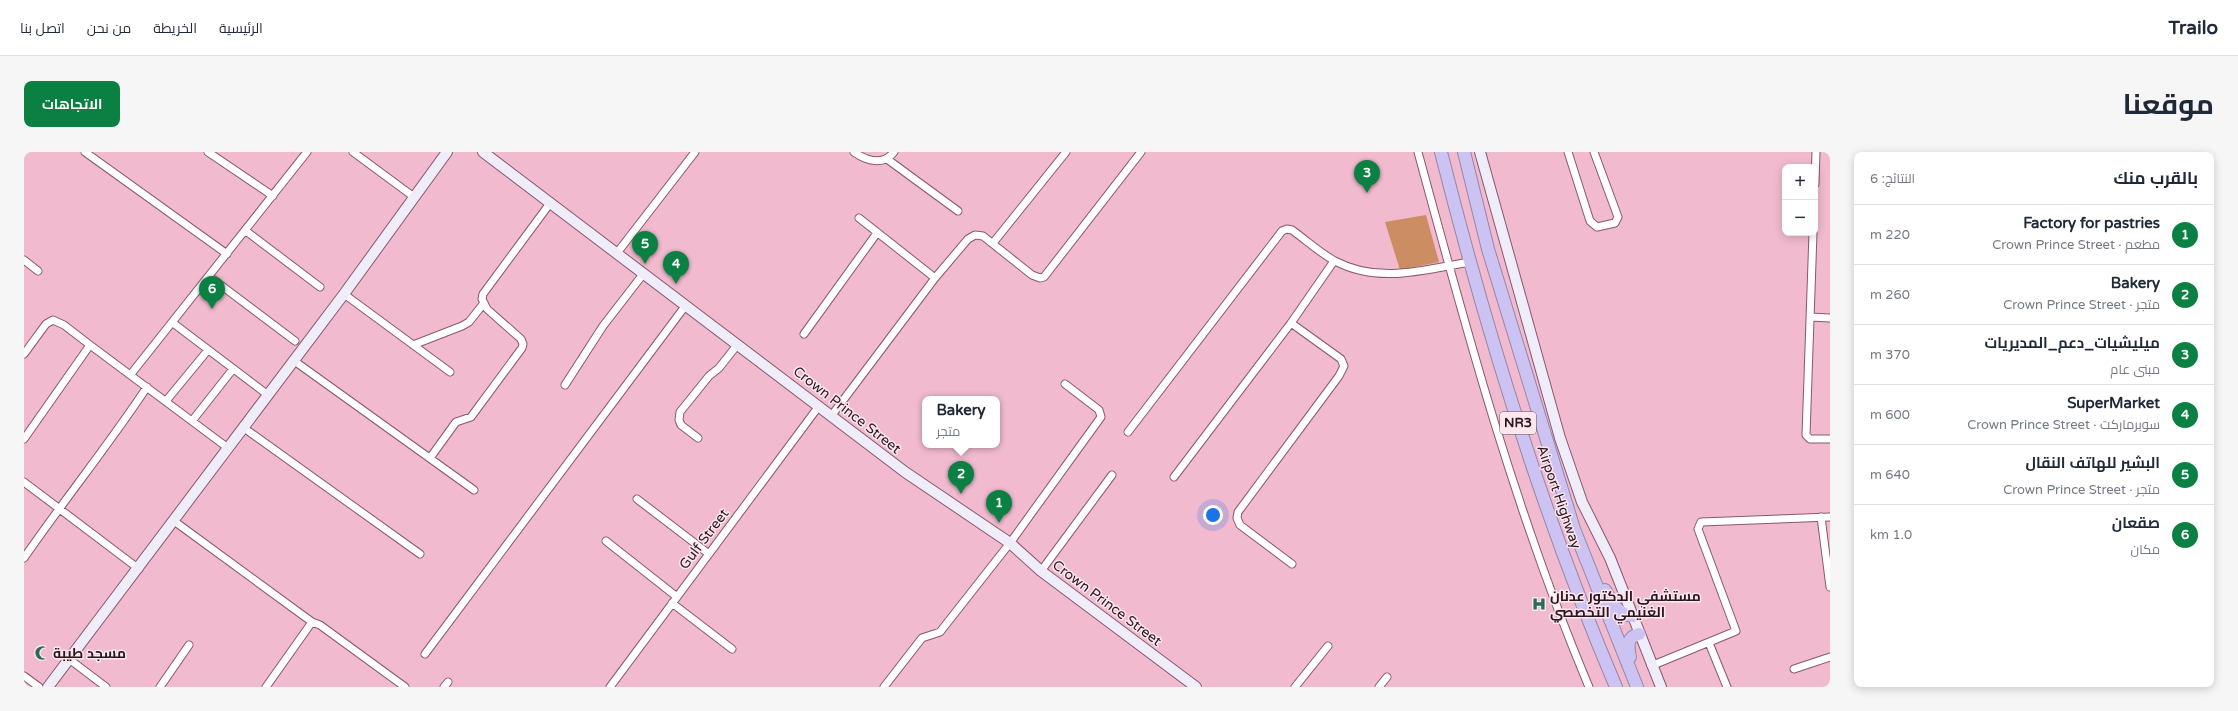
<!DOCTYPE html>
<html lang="ar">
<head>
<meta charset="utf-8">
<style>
  body { margin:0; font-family:"Varela Round",Cairo,sans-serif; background:#f6f6f7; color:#1f2937; direction:rtl }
  .controls { position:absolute; right:12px; top:12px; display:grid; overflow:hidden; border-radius:8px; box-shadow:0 2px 10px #0003 }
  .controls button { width:36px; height:36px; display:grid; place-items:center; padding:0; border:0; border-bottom:1px solid #e0e1e3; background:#fff; color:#1f2937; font:20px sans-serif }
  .you { position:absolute; left:1189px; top:363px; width:14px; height:14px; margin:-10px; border:3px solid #fff; border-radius:50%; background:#1a73e8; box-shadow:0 0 0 6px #1a73e833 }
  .badge { display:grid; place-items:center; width:26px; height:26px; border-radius:50%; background:#0b8043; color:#fff; font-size:13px; font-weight:700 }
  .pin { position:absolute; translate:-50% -33px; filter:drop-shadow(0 1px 2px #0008) }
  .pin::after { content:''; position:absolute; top:21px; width:14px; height:12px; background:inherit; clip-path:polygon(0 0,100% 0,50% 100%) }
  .popup { position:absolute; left:898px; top:244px; width:78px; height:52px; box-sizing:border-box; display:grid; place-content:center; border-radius:8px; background:#fff; filter:drop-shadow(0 1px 3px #0005); font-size:13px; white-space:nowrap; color:#747a83 }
  .popup b { font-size:15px; color:#1f2937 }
  .popup::after { content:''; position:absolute; left:50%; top:100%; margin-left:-8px; border:8px solid transparent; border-top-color:#fff }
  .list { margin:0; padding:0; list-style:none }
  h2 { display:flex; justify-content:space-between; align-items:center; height:52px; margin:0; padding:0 16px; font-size:17px }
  h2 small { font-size:13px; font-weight:400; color:#747a83 }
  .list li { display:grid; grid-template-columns:26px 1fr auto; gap:12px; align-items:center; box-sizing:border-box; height:60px; padding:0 16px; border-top:1px solid #e0e1e3 }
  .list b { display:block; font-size:15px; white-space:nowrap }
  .list p { margin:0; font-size:13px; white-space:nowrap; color:#747a83 }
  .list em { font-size:13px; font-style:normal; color:#747a83 }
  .map { position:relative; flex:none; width:1806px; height:535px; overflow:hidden; direction:ltr; border-radius:8px }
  header { display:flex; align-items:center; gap:24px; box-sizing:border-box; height:56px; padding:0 20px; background:#fff; border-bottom:1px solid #e0e1e3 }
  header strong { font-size:19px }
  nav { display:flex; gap:22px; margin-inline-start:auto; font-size:14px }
  .intro { display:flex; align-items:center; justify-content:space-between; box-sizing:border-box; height:96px; padding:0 24px }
  h1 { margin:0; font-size:28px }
  .button { padding:10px 18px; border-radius:8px; background:#0b8043; color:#fff; font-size:14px; font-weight:700 }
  main { display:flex; gap:24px; padding:0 24px }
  aside { flex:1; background:#fff; border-radius:8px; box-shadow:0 2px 10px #0003 }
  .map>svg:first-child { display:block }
</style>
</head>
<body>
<header>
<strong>Trailo</strong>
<nav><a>الرئيسية</a><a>الخريطة</a><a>من نحن</a><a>اتصل بنا</a></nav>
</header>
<div class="intro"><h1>موقعنا</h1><a class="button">الاتجاهات</a></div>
<main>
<aside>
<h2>بالقرب منك<small>النتائج: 6</small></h2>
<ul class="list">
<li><span class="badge">1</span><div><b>Factory for pastries</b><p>مطعم · Crown Prince Street</p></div><em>220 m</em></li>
<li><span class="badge">2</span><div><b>Bakery</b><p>متجر · Crown Prince Street</p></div><em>260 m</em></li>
<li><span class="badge">3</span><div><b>ميليشيات_دعم_المديريات</b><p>مبنى عام</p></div><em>370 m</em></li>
<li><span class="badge">4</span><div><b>SuperMarket</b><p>سوبرماركت · Crown Prince Street</p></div><em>600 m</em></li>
<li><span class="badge">5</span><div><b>البشير للهاتف النقال</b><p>متجر · Crown Prince Street</p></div><em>640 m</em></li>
<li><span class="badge">6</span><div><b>صقعان</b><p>مكان</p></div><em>1.0 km</em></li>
</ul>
</aside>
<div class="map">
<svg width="1806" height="535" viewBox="0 0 1806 535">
  <rect width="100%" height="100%" fill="#f1bacf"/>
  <path fill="#cd8d62" d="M1402,63L1415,110L1376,118L1361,70Z"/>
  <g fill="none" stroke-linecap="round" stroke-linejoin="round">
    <defs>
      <path id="street" d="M61,0L203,102
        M184,0L249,44
        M329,0L390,45
        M830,0C843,9 859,14 870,0
        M1394,0C1443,181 1492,362 1565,535
        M1544,0L1566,69L1573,75L1591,71L1594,65L1570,0
        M863,7L934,59
        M1791,32L1792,0
        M835,66L911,126
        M222,79L296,135
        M1789,81L1782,283L1786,287H1806
        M969,91L1042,0
        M593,101L671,0
        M0,108L14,119
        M186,125L271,189
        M320,142L426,220
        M1786,165L1806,166
        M149,171L244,243
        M1267,171L1317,207L1320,214L1315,224L1214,360L1213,366L1216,373L1268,412
        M780,182L853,81
        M389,193L438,174L445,170L460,151
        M0,202L22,172L29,168L40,173L66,193
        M269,208L450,338
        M107,222L283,0
        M541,233L579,174L620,121
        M142,249L184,198
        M808,263L911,126L944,87L951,83L959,84L1008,123L1016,126L1020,125L1117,0
        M168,269L209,217
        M220,276L396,402
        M1104,280L1258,79L1263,77L1268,78C1282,88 1296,101 1311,109C1354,132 1400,118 1445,110
        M674,286L657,273L655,268L656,260L685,224L695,216L714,192
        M0,287L66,193L204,296
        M406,306L432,270L447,265L498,196L499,192L497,187L463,157L458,147L459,142L527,50
        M1150,325L1267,171L1310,109
        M0,330L115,417
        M613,347L685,402
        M1797,365L1806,435
        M150,369L288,470
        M582,389L653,445
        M0,406C40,348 84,294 123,235
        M1017,419L1088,323
        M648,451L708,497
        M1685,491L1703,535
        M401,502L662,153
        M45,507L82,535
        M1627,514L1712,479L1674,377L1677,370L1806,365
        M1770,517L1806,505
        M0,524L15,535
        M136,535L165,493
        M242,535L288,470L296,473L381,535
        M420,535L424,530
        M586,535L795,254
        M860,535L898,486L916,480L986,391L1077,265L1075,258L1041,232
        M1271,535L1304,494
        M1355,535L1363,525"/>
      <path id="secondary" d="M459,0L881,320L986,391L1017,419L1172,535
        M1456,0L1536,286L1558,350L1586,406L1637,535
        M24,535L320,142L423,0"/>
      <path id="highway" d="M1417,0C1463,182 1518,362 1592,535
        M1440,0L1464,97L1550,377L1613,535
        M1581,438C1588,450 1593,463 1609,464
        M1606,505C1604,495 1602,485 1615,482"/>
    </defs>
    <use href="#street" stroke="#89586c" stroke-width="9"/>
    <use href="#secondary" stroke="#89586c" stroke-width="12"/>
    <use href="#highway" stroke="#9486a8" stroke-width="14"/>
    <use href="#street" stroke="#fff" stroke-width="7"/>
    <use href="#secondary" stroke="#f0edfb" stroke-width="10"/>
    <use href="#highway" stroke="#cdc3f3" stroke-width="12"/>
  </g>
  <defs>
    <symbol id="hospital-bare" viewBox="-9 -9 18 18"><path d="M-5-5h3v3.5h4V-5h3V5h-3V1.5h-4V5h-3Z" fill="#296b5b" stroke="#fde6ee" stroke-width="2.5" paint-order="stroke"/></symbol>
    <symbol id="mosque-bare" viewBox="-9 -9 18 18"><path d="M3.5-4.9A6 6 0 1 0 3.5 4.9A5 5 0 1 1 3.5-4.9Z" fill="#296b5b" stroke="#fde6ee" stroke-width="2.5" paint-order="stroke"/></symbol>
  </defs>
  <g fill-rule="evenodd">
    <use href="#hospital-bare" x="1505" y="442" width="20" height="20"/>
    <use href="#mosque-bare" x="8" y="491" width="20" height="20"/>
  </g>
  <g text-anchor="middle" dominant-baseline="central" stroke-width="3" stroke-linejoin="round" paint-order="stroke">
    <rect fill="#fde6ee" stroke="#69545c" stroke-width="1" x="1476" y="260" width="36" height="22" rx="3"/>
    <g font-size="13" font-weight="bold" fill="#29161e">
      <text x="1494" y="271">NR3</text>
    </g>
    <g font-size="14" fill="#29161e" stroke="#fde6ee">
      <text transform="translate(823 258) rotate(38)">Crown Prince Street</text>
      <text transform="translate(1535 345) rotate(71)">Airport Highway</text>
      <text transform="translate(680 387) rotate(-53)">Gulf Street</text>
      <text transform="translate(1083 451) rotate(37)">Crown Prince Street</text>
    </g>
    <g font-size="14" font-weight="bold" fill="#29161e" stroke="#fde6ee" text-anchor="start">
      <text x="1526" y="444">مستشفي الدكتور عدنان<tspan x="1526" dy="16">الغنيمي التخصصي</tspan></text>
      <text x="29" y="501">مسجد طيبة</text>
    </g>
  </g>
</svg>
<div class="controls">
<button>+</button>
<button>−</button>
</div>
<div class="you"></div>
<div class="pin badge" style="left:975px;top:371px">1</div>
<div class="pin badge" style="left:937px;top:342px">2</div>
<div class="popup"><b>Bakery</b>متجر</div>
<div class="pin badge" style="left:1343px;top:41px">3</div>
<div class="pin badge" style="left:652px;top:132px">4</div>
<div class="pin badge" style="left:621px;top:112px">5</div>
<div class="pin badge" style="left:188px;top:157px">6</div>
</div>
</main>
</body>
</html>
